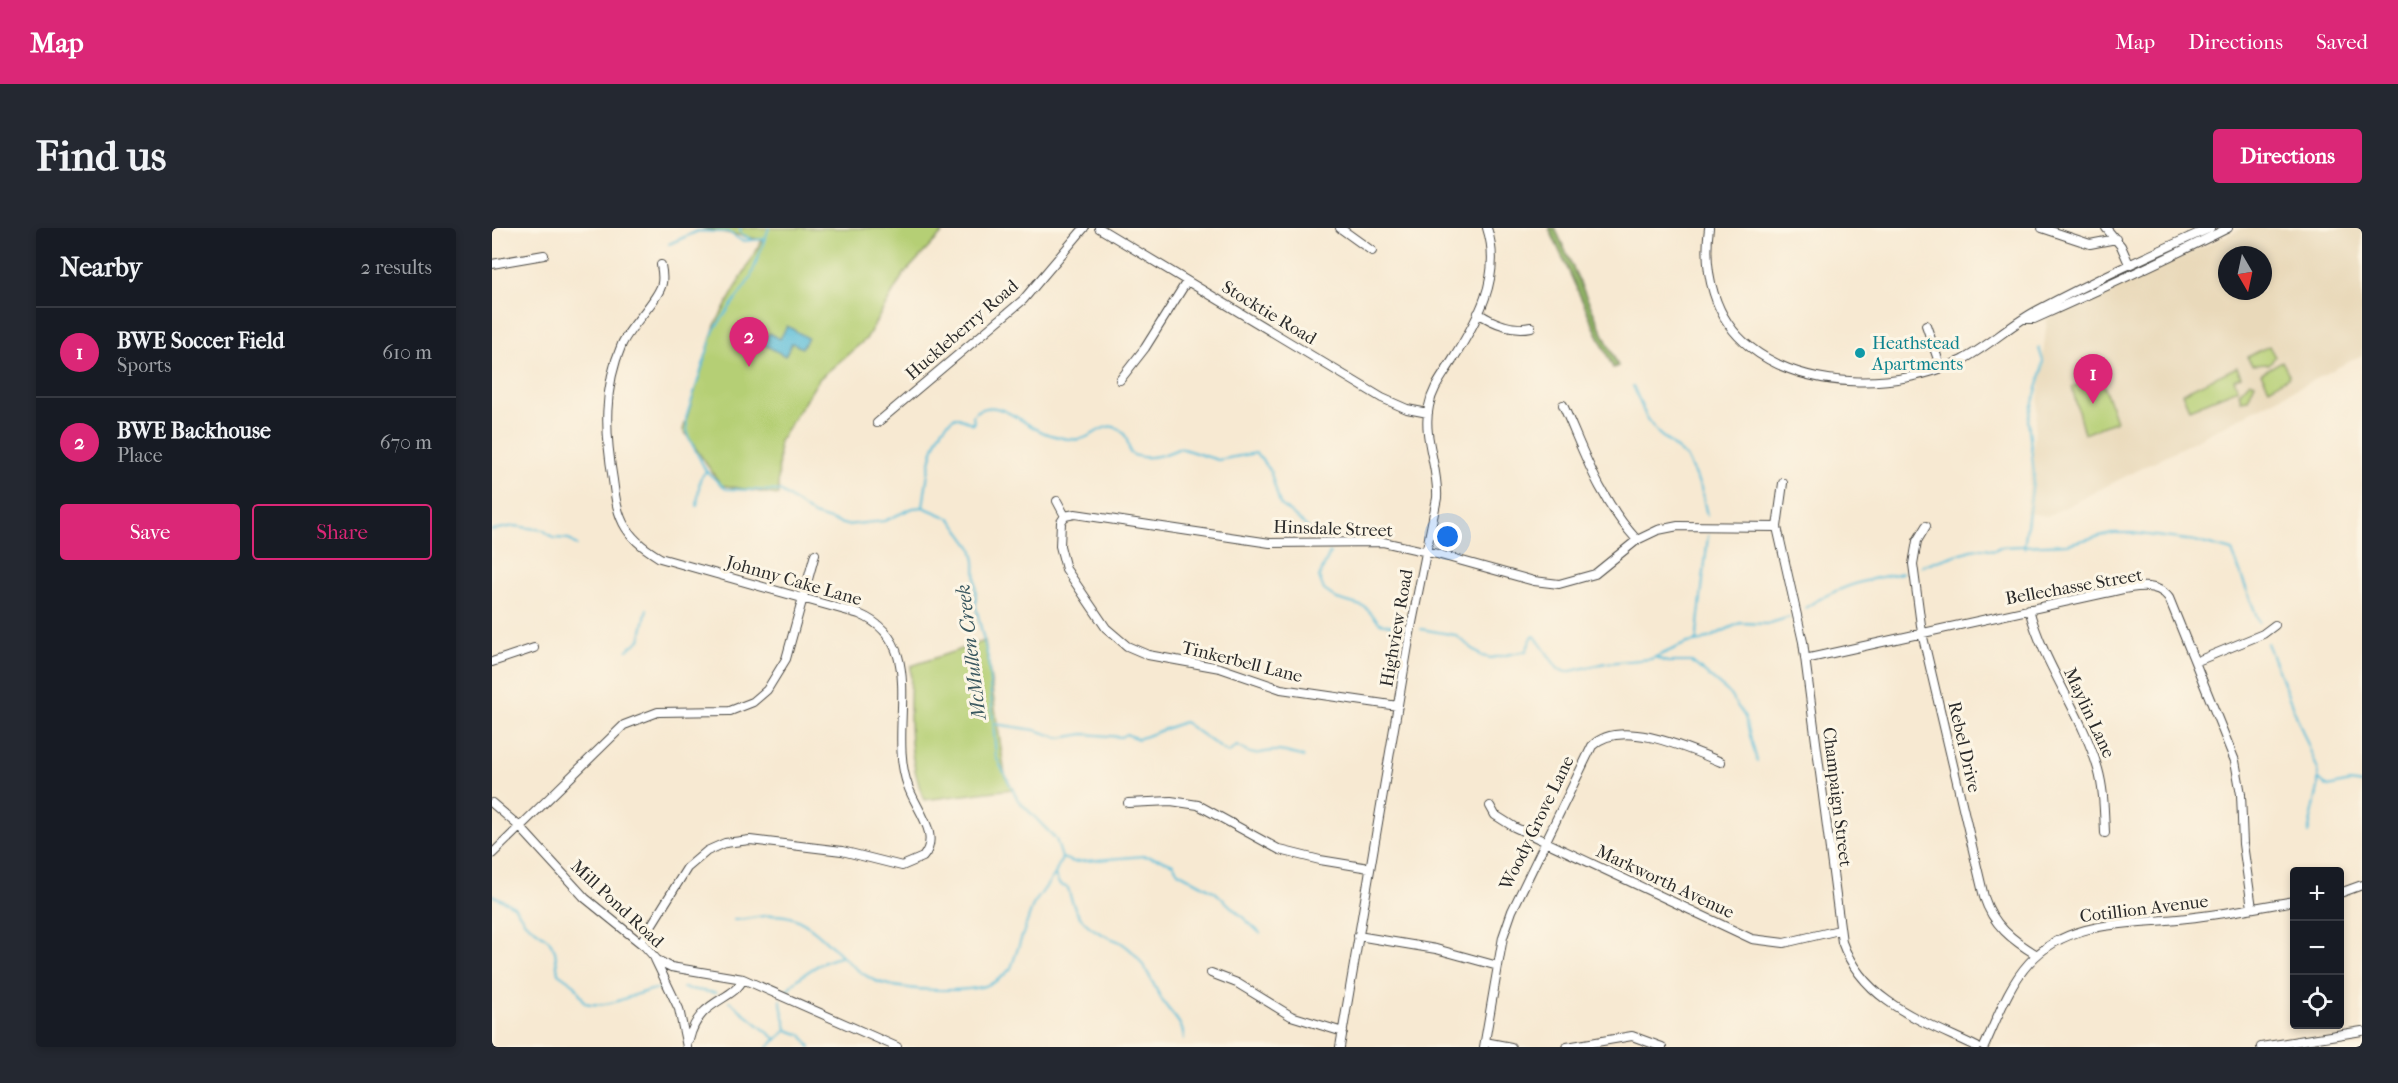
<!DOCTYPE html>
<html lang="en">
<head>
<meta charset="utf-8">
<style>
  body { margin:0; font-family:"IM FELL French Canon",serif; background:#242831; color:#f1f3f6 }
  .controls { position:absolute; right:18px; bottom:18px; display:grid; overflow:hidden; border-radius:6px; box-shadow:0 3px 9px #0003 }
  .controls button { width:54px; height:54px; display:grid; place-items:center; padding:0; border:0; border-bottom:2px solid #363941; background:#171b24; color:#f1f3f6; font:30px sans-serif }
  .compass { position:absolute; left:1726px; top:18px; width:54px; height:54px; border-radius:50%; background:#171b24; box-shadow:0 3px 9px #0003; rotate:171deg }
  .you { position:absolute; left:956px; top:309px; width:21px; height:21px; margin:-15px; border:4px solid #fff; border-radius:50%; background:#1a73e8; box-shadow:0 0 0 9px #1a73e833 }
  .badge { display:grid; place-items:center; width:39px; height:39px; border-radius:50%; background:#db2777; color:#fff; font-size:20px; font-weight:700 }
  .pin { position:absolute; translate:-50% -50px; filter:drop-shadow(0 2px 3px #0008) }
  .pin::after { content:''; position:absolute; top:32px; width:21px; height:18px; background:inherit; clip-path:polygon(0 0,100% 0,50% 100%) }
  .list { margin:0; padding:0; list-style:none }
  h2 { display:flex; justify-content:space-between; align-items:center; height:78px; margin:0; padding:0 24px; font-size:26px }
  h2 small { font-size:20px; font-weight:400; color:#9ea1a6 }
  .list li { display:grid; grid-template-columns:39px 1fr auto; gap:18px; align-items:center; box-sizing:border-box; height:90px; padding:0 24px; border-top:2px solid #363941 }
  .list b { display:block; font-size:22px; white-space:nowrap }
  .list p { margin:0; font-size:20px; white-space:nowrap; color:#9ea1a6 }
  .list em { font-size:20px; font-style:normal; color:#9ea1a6 }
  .actions { display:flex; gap:12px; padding:18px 24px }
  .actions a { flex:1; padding:14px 0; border:2px solid #db2777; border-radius:6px; text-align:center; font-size:21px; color:#db2777 }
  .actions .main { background:#db2777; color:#fff }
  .icon { flex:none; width:33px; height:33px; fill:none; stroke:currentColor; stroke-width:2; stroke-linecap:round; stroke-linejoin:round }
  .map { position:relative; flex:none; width:1870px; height:819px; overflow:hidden; border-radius:6px }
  header { display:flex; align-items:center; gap:36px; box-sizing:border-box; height:84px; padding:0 30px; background:#db2777; color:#fff }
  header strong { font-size:28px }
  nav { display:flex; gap:33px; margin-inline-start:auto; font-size:21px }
  .intro { display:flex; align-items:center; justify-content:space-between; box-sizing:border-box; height:144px; padding:0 36px }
  h1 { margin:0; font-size:42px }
  .button { padding:15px 27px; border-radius:6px; background:#db2777; color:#fff; font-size:21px; font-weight:700 }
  main { display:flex; gap:36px; padding:0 36px }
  aside { flex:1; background:#171b24; border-radius:6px; box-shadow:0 3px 9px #0003 }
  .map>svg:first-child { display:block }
</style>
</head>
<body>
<header>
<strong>Map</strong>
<nav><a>Map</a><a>Directions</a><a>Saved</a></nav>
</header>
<div class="intro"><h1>Find us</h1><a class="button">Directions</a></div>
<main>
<aside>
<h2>Nearby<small>2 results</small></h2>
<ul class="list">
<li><span class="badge">1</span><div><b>BWE Soccer Field</b><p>Sports</p></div><em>610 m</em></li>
<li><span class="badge">2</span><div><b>BWE Backhouse</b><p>Place</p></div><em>670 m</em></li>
</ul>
<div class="actions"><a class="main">Save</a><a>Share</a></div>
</aside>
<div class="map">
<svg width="1870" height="819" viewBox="0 0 1870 819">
  <rect width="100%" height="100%" fill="#fcf5e5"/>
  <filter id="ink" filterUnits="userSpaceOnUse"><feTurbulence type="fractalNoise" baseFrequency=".0167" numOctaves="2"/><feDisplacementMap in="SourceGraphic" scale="12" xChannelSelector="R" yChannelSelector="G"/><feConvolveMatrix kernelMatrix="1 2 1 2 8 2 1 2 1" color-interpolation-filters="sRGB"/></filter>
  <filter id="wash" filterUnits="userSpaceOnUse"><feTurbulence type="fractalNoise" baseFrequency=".008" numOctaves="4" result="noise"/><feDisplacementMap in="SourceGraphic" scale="24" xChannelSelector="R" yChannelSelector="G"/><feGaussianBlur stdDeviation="1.35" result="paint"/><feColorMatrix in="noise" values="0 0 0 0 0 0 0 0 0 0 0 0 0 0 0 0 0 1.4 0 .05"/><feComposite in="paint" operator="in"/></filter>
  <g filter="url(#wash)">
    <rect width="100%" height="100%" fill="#f7e9d2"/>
    <path fill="#e9d9ba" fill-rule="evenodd" d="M1751,0H1870V127L1556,288L1534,285L1555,91ZM1735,27H1771V63H1735Z"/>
    <path fill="#b5cf75" stroke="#707d50" stroke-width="1.5" d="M210,0H455L411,47L374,111L327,151L287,214L286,267L229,257L191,202L223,97L270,12Z
      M1777,118L1783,129L1777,136L1760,137L1755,129Z
      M1790,133L1798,148L1777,160L1769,145Z
      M1745,139L1749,148L1742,151L1746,161L1697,181L1690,165Z
      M1609,149L1624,193L1592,206L1580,159Z
      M1758,153L1763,155L1756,171L1749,172L1747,165Z
      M493,413L513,547L521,561L432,572C414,526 418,486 419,438Z"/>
    <path fill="#90b266" stroke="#5e6e48" stroke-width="1.5" d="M1057,0H1063L1126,138L1121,140Z"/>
    <path fill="#5abdd9" stroke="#427482" stroke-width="1.5" d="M295,98L316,110L310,120L300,115L293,128L271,116L277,105L288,111Z"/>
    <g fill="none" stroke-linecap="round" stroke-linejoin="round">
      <path stroke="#5abdd9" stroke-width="2" d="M248,0L249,6L259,11
        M177,16L206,3L236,4L250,13L273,11
        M1141,158L1155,191L1166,205L1194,229L1209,260L1215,288
        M205,278L208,251L214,243
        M431,279C435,254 438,201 464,189L482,196L481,187C505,164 534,201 556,206C566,209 578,213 588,211C598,210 612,196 622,199C635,203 636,215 638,225C652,234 674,227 688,220L726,232L764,225L778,242L788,276L821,304
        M0,302L23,298L51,302L62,310L77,311L85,318
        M1532,320L1542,246L1536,192L1550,143L1551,133L1547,120
        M838,325L827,349L832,362L845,371L873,379L888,395L911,400
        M1430,338L1479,322L1493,320L1502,322L1508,319L1575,316L1620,305H1640L1703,313L1740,323L1767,394
        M1313,380C1342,360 1377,350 1411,345
        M929,401L963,407L990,428L999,430L1034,423L1040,409L1043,408L1066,441L1074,444L1114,435L1159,431L1195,415L1210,413L1248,395L1275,396L1298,389
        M1204,414L1216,308
        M1775,415L1826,542V560L1816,605
        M135,422L148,412L155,381
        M1163,429L1175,434H1200L1235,463L1253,489L1265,533
        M503,496L543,502L568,510L592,506L629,509L634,506L646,511L692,494L736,525L745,518C766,531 761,524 782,523C791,522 804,527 812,529
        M1826,550L1836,559L1858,554L1870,556
        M570,630L582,634L652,628L669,631L681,636L686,644L723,664L768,705
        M563,647L567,656L576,660C582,685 590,697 614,708C619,711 626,712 631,716C651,729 659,753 670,772C678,786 691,793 692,811
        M0,667L22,678L33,694L57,712L63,723L66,745L83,757L93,775C122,782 145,761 172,760
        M242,692C261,691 283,683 301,690C332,702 350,736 380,751C402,763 469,765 493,758C503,755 512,748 519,740L541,677L563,646L570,630L564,611L526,572L504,529L496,430L484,379L483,333L480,320L459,291L431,279L421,280L392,293L354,297L322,287L288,263L234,261L214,243L196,208L194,190L222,102L258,51L277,0
        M191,760L224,765
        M292,766C303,750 330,732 348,729
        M289,771C288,782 294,791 295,802
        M237,773L285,812
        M295,802L310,807L318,819
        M276,819L295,802"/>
    </g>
  </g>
  <g filter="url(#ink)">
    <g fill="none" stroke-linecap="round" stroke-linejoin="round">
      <defs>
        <path id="minor" d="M607,0L890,170L915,181L936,185
          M848,0L880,23
          M1217,0C1211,43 1222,91 1258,119C1314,163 1407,162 1470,132C1497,118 1519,96 1546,82C1602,52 1660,26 1718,0
          M1550,0L1598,16L1624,11
          M1614,0L1629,18L1637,36
          M0,36L52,27
          M169,37C170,42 171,49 170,55C168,70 138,98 130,116C111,160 113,205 121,252C123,268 125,286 134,300C143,314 155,322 168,330L367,386C439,416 394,500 416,558C423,580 450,607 431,629L410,638L350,623L258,612L233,615L215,623L195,640L149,714L165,732L179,739L251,751L405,819
          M986,85C1001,95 1021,103 1039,99
          M1533,91H1542C1607,62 1672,32 1736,0
          M1434,97L1449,140
          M628,152L653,120L695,53
          M1071,177C1094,229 1107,270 1145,312
          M385,195L531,72L592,0
          M1291,255L1285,299L1311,414L1350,714C1372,775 1431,793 1485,819
          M565,273L573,288
          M573,288L583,286L778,315L891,314L945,326L1042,353L1067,356L1103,346L1145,312L1166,302L1186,298L1285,299
          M573,288L569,294L568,318L574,341L614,400L635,418L656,427L728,440L789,461L906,478
          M1434,298L1425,313L1421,336L1430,405L1492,669C1501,697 1520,712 1545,727
          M1537,381C1552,438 1590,485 1606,541C1612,562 1612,583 1613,605
          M1313,431L1613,365C1634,361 1663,351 1677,370L1743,533L1749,566L1751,616L1760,680
          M0,434L42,420
          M1703,434L1771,406L1783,397
          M0,575L28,599L93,670L151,717
          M636,575L679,573L706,577L788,622L828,632L877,640
          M998,578L1003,587L1022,599L1260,711L1292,715L1347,702
          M0,626L132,497L166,484L238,483L261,474L275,462L294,431L323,326
          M1848,665L1870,657
          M866,708L944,721L1006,738
          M163,731L187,781L195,819
          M719,745L745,755L799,788L851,804
          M197,812C207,770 241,774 251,751
          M993,814L1019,819
          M848,819L919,400L945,270C947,239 930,209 937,178C940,161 950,149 960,133C985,93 1011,49 995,0
          M992,819L1011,709L1020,683L1100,518C1128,489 1197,521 1229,534
          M1075,819L1140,808L1170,819
          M1492,819C1505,791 1516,758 1537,735C1577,690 1640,697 1695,690C1731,686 1767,679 1802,673
          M1769,819L1870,803"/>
      </defs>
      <use href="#minor" stroke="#4a4844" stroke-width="10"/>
      <use href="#minor" stroke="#fff" stroke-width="8"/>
    </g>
  </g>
  <circle fill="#0f9aa8" stroke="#fcf5e5" stroke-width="2" cx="1368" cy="125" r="6"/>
  <g text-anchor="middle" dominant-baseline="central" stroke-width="6" stroke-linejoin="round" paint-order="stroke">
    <g font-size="18" fill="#2b2b2b" stroke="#fcf5e5">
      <text transform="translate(777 85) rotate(31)">Stocktie Road</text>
      <text transform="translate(470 102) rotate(-41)">Huckleberry Road</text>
      <text transform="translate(841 301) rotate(2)">Hinsdale Street</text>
      <text transform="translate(302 353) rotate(16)">Johnny Cake Lane</text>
      <text transform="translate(1582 359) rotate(-10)">Bellechasse Street</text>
      <text transform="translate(905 400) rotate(-80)">Highview Road</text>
      <text transform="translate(750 434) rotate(14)">Tinkerbell Lane</text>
      <text transform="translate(1597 485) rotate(65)">Maylin Lane</text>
      <text transform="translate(1472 519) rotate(77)">Rebel Drive</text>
      <text transform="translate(1345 569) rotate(83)">Champaign Street</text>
      <text transform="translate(1045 595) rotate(-64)">Woody Grove Lane</text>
      <text transform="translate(1173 654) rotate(25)">Markworth Avenue</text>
      <text transform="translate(125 676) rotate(43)">Mill Pond Road</text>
      <text transform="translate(1652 681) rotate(-7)">Cotillion Avenue</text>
    </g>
    <g font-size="18" fill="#0d838f" stroke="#fcf5e5" text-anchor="start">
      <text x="1380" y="115">Heathstead<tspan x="1380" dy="21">Apartments</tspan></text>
    </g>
    <g font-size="20" font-style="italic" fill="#39575f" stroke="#fcf5e5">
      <text transform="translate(479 424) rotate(-97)">McMullen Creek</text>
    </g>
  </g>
</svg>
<div class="controls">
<button>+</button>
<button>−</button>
<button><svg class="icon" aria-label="locate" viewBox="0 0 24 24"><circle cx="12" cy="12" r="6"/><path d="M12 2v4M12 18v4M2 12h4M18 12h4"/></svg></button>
</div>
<svg class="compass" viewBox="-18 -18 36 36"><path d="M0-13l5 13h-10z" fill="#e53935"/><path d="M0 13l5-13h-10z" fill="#9ea1a6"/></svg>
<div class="you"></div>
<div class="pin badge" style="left:1601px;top:176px">1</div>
<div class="pin badge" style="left:257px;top:139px">2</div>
</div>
</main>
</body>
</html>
